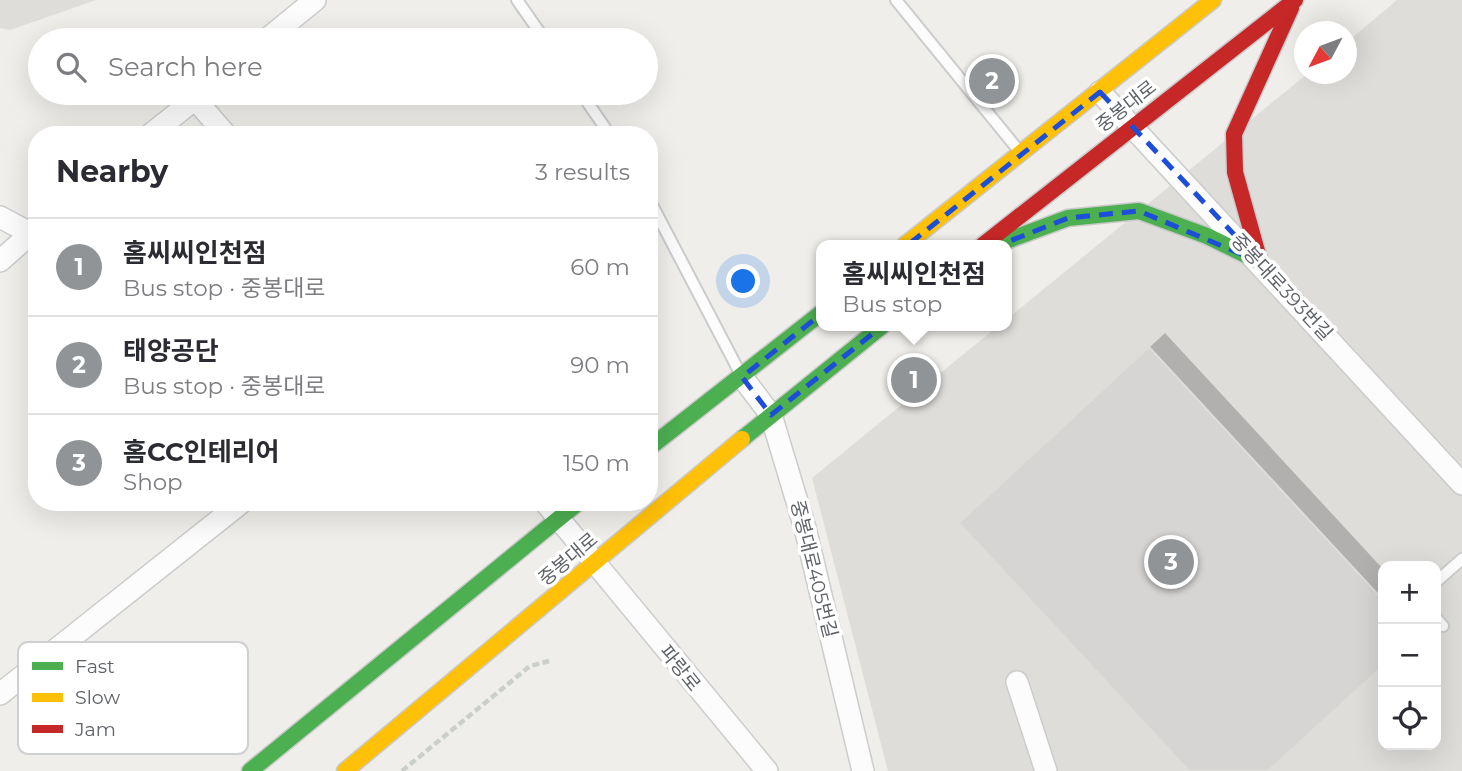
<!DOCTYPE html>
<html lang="en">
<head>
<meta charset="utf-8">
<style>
  body { margin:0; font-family:Montserrat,"Noto Sans KR",sans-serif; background:#f7f7f7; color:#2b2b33 }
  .controls { position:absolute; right:21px; bottom:21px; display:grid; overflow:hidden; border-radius:14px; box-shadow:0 7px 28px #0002 }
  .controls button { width:63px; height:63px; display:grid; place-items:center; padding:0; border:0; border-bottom:2px solid #e1e1e2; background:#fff; color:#2b2b33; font:35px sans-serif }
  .compass { position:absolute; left:1294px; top:21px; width:63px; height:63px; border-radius:50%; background:#fff; box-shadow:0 7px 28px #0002; rotate:229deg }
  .you { position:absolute; left:744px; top:282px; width:24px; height:24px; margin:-18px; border:5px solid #fff; border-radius:50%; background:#1a73e8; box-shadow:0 0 0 10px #1a73e833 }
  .badge { display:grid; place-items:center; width:46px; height:46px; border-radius:50%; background:#919496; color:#fff; font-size:23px; font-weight:700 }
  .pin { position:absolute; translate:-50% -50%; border:4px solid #fff; box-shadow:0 2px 7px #0006 }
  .popup { position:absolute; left:816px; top:240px; width:196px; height:91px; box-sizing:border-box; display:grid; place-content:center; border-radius:14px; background:#fff; filter:drop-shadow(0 2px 5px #0005); font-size:23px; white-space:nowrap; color:#7c7c81 }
  .popup b { font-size:26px; color:#2b2b33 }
  .popup::after { content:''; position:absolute; left:50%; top:100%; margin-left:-14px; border:14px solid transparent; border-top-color:#fff }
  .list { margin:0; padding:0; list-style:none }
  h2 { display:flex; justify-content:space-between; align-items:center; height:91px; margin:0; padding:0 28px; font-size:30px }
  h2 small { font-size:23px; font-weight:400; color:#7c7c81 }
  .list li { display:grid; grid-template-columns:46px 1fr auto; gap:21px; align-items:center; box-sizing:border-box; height:98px; padding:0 28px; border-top:2px solid #e1e1e2 }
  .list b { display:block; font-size:26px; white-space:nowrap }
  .list p { margin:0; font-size:23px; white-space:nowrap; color:#7c7c81 }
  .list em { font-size:23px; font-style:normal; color:#7c7c81 }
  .icon { flex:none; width:38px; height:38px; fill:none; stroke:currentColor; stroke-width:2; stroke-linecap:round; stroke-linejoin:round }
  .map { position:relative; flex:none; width:1462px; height:771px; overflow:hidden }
  .search { position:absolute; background:#fff; box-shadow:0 7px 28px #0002; left:28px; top:28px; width:630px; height:77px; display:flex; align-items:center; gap:18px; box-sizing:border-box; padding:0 24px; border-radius:38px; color:#7c7c81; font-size:26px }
  .panel { position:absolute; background:#fff; box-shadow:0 7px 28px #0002; left:28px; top:126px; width:630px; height:385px; border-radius:28px }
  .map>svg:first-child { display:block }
</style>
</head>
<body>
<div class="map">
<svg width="1462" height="771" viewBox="0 0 1462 771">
  <rect width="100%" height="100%" fill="#efeeea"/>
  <path fill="#dfddda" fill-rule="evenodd" d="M0,0H96L10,30L0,28Z
    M1397,0H1462V771H888L812,478L998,326H1007V319L1307,74H1346L1347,42ZM1383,566H1436V745H1383Z"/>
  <path fill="#0003" d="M1165,333L1383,569V663L1266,771H1192L976,508Z"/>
  <path fill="#d6d5d3" stroke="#deddd9" stroke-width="2" d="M1149,347L1383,600V666L1268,771H1189L959,523Z"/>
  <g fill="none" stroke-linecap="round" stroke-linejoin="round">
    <defs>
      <path id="lane" d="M517,0L545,40
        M896,0L1020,152
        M581,93L610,135
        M649,199L740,373
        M1436,582L1462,559
        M1436,618L1443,626"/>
      <path id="street" d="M266,40L315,0
        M1100,92L1462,484
        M150,135L195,99L226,135
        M0,217L30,233
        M0,261L37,228
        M742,377L771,415L805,528L863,771
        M545,502L767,771
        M1017,682L1046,771
        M0,694L242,502"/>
      <path id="fast" d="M998,244L1068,218L1139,211L1207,236L1260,262
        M742,439L882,326
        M649,448L821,313
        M250,771L579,502"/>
      <path id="slow" d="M905,245L1213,0
        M345,771L742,439"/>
      <path id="jam" d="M983,245L1295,0
        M1260,262L1235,172L1234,134L1291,8"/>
    </defs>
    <use href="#lane" stroke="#cbcccc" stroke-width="14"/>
    <use href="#street" stroke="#cbcccc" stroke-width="24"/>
    <use href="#fast" stroke="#cacacb" stroke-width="19"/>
    <use href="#slow" stroke="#cacacb" stroke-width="19"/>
    <use href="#jam" stroke="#cacacb" stroke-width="19"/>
    <path stroke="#cacfcc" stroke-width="4.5" stroke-dasharray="7 3.5" stroke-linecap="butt" d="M402,771L530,666L549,661"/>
    <use href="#lane" stroke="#fdfcfc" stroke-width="10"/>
    <use href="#street" stroke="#fdfcfc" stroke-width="21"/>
    <use href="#fast" stroke="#4caf50" stroke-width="16"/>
    <use href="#slow" stroke="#ffc107" stroke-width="16"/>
    <use href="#jam" stroke="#c62828" stroke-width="16"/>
  </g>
  <path fill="none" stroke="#1d4ed8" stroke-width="5" stroke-dasharray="14 9" stroke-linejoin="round" d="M1100,92L1260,262L1139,211L1068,218L967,258L771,415L742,377Z"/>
  <g text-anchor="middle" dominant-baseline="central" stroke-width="7" stroke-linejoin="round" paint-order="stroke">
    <g font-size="19" fill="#5f6368" stroke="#fff">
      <text transform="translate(1126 106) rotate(-38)">중봉대로</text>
      <text transform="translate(1282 287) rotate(47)">중봉대로393번길</text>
      <text transform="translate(568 559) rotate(-40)">중봉대로</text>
      <text transform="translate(814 569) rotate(76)">중봉대로405번길</text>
      <text transform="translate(680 668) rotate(51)">파랑로</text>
    </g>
  </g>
  <rect x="18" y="642" width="230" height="112" rx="10" fill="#fff" stroke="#cfd0d2" stroke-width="2"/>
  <rect x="32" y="662" width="31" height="8" fill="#4caf50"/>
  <rect x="32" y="693" width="31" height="9" fill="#ffc107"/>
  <rect x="32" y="725" width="31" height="8" fill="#c62828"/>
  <g font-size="19" fill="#5f6368">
    <text x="75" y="673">Fast</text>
    <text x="75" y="704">Slow</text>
    <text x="75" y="736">Jam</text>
  </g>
</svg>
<div class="controls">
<button>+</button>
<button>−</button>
<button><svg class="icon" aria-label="locate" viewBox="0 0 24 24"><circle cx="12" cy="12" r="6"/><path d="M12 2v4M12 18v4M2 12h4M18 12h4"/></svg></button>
</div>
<svg class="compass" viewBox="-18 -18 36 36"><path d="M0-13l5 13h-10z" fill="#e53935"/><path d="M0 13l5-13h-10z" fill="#7c7c81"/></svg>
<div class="you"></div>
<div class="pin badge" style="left:914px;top:380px">1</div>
<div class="popup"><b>홈씨씨인천점</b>Bus stop</div>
<div class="pin badge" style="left:992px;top:81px">2</div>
<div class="pin badge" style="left:1171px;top:562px">3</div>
<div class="search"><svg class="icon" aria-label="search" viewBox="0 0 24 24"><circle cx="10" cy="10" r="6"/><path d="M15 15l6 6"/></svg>Search here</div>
<section class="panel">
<h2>Nearby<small>3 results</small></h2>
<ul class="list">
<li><span class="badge">1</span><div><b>홈씨씨인천점</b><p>Bus stop · 중봉대로</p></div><em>60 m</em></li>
<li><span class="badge">2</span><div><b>태양공단</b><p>Bus stop · 중봉대로</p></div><em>90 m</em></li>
<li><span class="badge">3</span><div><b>홈CC인테리어</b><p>Shop</p></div><em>150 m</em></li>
</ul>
</section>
</div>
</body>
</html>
